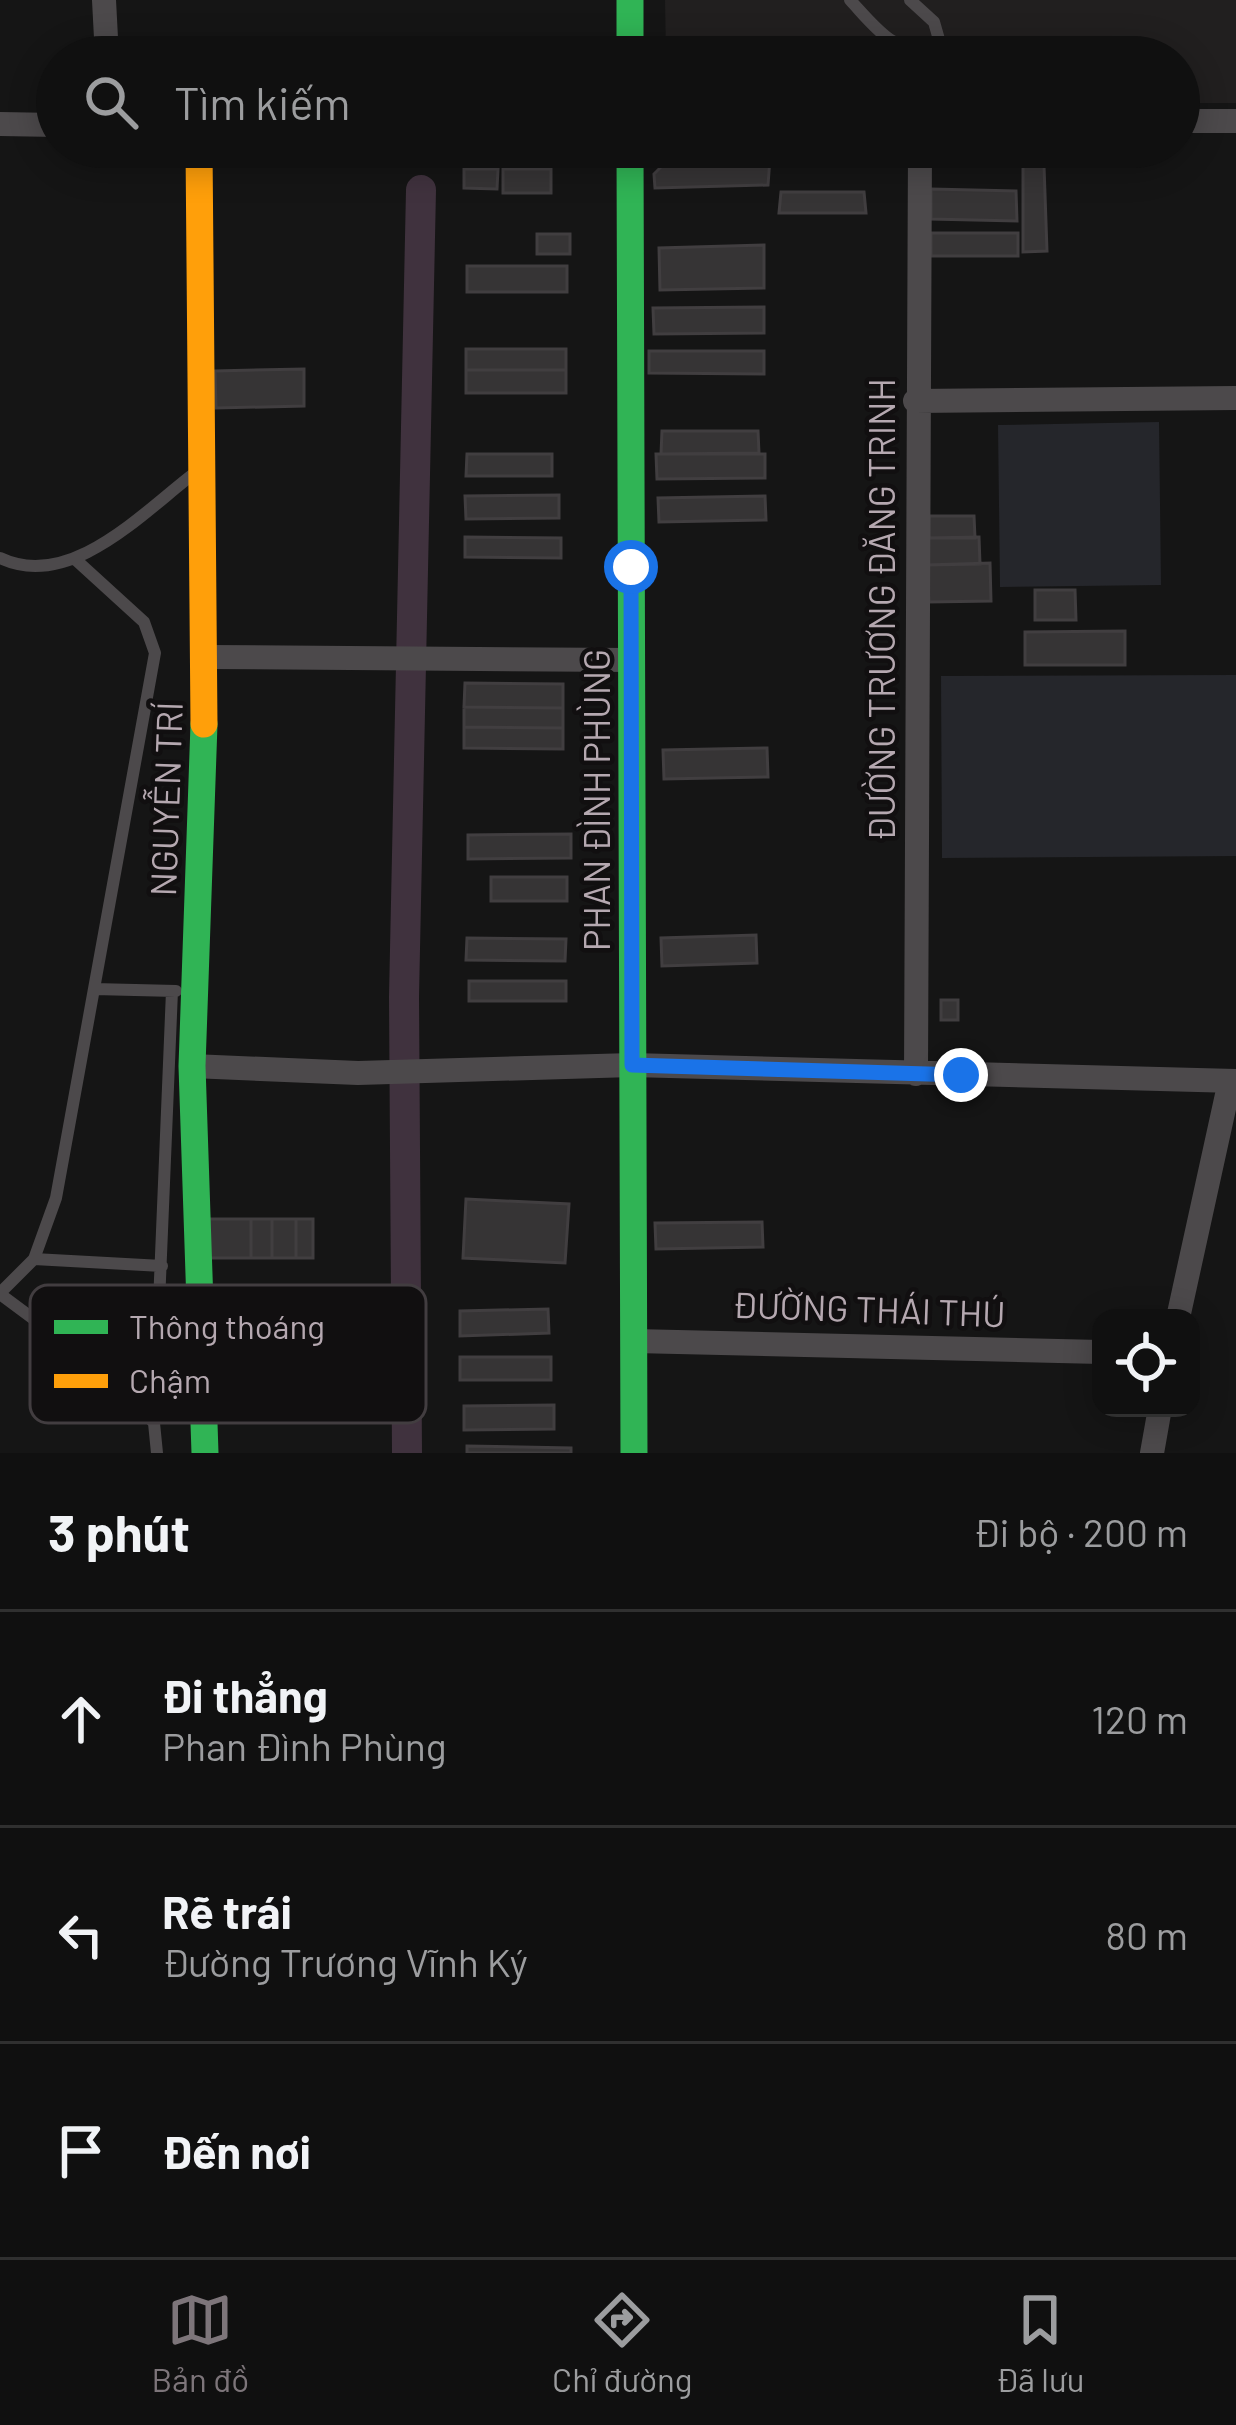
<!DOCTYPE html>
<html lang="vi">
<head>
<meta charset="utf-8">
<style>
  body { margin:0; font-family:Barlow,sans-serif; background:#1e1e1e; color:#f1f3f6 }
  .controls { position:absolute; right:36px; bottom:36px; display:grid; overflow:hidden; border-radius:24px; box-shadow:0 6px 30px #0003 }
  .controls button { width:108px; height:108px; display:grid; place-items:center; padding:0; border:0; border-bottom:3px solid #303030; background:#101010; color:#f1f3f6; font:60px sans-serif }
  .stop { position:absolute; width:36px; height:36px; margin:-27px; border:9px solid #1a73e8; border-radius:50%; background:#fff }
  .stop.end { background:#1a73e8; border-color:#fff; box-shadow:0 3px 12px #0008 }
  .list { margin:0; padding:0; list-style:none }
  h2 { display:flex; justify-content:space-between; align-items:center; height:156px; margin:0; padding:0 48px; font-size:51px }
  h2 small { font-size:39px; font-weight:400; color:#9c9d9f }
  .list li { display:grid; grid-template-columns:78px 1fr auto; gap:36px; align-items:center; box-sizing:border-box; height:216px; padding:0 48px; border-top:3px solid #303030 }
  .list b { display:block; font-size:45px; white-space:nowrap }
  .list p { margin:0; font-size:39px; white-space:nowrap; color:#9c9d9f }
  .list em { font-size:39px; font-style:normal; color:#9c9d9f }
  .icon { flex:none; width:66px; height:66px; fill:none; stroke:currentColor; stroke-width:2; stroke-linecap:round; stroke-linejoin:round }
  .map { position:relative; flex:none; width:1236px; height:1453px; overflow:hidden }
  .search { position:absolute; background:#101010; box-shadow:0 6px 30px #0003; left:36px; right:36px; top:36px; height:132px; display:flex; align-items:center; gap:30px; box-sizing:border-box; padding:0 42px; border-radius:66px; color:#9c9d9f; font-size:45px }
  .sheet { height:804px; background:#101010 }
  nav { display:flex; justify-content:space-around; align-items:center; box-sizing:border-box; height:168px; border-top:3px solid #303030; background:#101010; font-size:33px; color:#9c9d9f }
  nav a { display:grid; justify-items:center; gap:6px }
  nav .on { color:#7d757a }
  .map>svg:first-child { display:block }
</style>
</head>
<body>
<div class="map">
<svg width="1236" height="1453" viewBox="0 0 1236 1453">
  <rect width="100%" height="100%" fill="#151515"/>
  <path fill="#211f1f" d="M665,0H1236V103H1179V57H666Z"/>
  <path fill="#25262b" d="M1159,422L1161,585L1000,587L998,425Z
    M1236,675V856L942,858L941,676Z"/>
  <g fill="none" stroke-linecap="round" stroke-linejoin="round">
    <path stroke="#40323e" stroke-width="30" d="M407,1453L404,997L421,190"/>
  </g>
  <path fill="#363435" stroke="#413e40" stroke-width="3" d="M671,157L770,158L768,185L655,188L654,174Z
    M1023,166H1044L1047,251L1023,252Z
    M464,169H498L497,189L464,188Z
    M503,169H551V193H503Z
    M931,189L1016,191L1017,221L931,219Z
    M781,192H864L866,213H779Z
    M931,233H1018V256H931Z
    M537,234H570V254H537Z
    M764,245V288L660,290L659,248Z
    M467,266H567V292H467Z
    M764,307V333L654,334L653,308Z
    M466,349H566V370H466Z
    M649,351H764V374L649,373Z
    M304,369V406L216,408L215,371Z
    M466,370H566V393H466Z
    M662,431H758L759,453L661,454Z
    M467,454H552V476H466Z
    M656,454H765V478L657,479Z
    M559,495V518L466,519L465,496Z
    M765,496L766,520L659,522L658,498Z
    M929,516H974L975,538H929Z
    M465,537L561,538V558L465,557Z
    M979,537L980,564L927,565V538Z
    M990,563L991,601L929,602L927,565Z
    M1035,590H1075L1076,620H1035Z
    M1125,631V665H1025V632Z
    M465,683L563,684V708L464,707Z
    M464,707L563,708V728L464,727Z
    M464,727L563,728V749L464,748Z
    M767,748L768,777L664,779L663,750Z
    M571,834V858L468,859V835Z
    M491,877H567V901H491Z
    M756,935L757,963L662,966L661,938Z
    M467,938L566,939L565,961L466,960Z
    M469,981H566V1001H469Z
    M941,1000H958V1020H941Z
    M466,1199L569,1204L565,1263L463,1258Z
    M209,1219H251V1258H209Z
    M251,1219H272V1258H251Z
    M272,1219H296V1258H272Z
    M296,1219H313V1258H296Z
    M762,1222L763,1247L656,1249L655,1223Z
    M548,1309L549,1333L460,1336V1311Z
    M460,1357H551V1380H460Z
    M554,1405V1429L464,1430V1406Z
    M467,1446L571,1448V1453H467Z"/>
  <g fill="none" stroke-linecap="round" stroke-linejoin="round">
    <path stroke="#4c494b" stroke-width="12" d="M850,0C876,28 892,52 932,52L940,43L934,22L910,0
      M0,558C71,592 145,510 196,472
      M94,989L176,991
      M34,1259L162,1266
      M0,1293L34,1259L56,1198L155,653L144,622L76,560
      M0,1294L113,1378L154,1423L157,1453
      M154,1423L172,991"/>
    <path stroke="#4c494b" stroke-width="24" d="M104,0L107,57
      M1179,121H1236
      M0,124L57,125
      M915,401L1236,398
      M206,657L631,660
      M192,1066L358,1073L632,1065L1236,1081
      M916,1074L920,147
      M1178,1318L1230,1081
      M634,1341L1101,1352
      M1152,1453L1160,1408"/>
    <path stroke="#30b455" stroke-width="27" d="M630,0V57
      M630,147L634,1453
      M204,724L192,1066L205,1453"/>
    <path stroke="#ff9f0a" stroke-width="27" d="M199,147L204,724"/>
  </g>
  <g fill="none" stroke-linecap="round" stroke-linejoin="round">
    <path stroke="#1a73e8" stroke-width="15" d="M631,567L632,1065L961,1075"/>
  </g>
  <g text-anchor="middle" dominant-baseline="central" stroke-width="9" stroke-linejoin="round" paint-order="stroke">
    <g font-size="36" fill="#b5a8b0" stroke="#110f10">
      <text transform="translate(880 610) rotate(-90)">ĐƯỜNG TRƯƠNG ĐĂNG TRINH</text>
      <text transform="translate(165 799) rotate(-88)">NGUYỄN TRÍ</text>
      <text transform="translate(595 800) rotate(-90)">PHAN ĐÌNH PHÙNG</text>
      <text transform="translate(869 1308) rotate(2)">ĐƯỜNG THÁI THÚ</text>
    </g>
  </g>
  <rect x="30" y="1285" width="396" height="138" rx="18" fill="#110f10" stroke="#423d40" stroke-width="3"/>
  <rect x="54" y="1320" width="54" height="14" fill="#30b455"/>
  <rect x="54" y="1374" width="54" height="14" fill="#ff9f0a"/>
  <g font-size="33" fill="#b5a8b0">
    <text x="129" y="1339">Thông thoáng</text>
    <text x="129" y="1393">Chậm</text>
  </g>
</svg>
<div class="controls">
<button><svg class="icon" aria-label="locate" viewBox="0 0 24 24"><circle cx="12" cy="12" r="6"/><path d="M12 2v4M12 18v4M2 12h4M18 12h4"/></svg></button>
</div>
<div class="stop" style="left:631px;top:567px"></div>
<div class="stop end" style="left:961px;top:1075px"></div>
<div class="search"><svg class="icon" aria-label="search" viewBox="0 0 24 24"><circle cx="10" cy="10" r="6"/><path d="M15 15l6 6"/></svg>Tìm kiếm</div>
</div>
<section class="sheet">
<h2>3 phút<small>Đi bộ · 200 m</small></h2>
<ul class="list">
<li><svg class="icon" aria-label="ahead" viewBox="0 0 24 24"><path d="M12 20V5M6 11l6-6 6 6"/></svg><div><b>Đi thẳng</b><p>Phan Đình Phùng</p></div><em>120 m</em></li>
<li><svg class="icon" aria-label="left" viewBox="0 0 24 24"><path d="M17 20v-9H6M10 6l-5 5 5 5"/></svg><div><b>Rẽ trái</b><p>Đường Trương Vĩnh Ký</p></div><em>80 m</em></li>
<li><svg class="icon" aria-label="arrive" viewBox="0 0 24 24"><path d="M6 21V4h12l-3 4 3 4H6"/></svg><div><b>Đến nơi</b></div></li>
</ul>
</section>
<nav>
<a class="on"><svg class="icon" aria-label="map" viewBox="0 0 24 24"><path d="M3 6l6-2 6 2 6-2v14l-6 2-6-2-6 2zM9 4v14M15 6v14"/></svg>Bản đồ</a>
<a><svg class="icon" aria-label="directions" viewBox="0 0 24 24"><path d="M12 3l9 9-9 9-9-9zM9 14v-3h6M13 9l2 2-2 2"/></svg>Chỉ đường</a>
<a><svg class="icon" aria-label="saved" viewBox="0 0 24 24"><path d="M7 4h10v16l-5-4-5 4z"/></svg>Đã lưu</a>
</nav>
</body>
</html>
